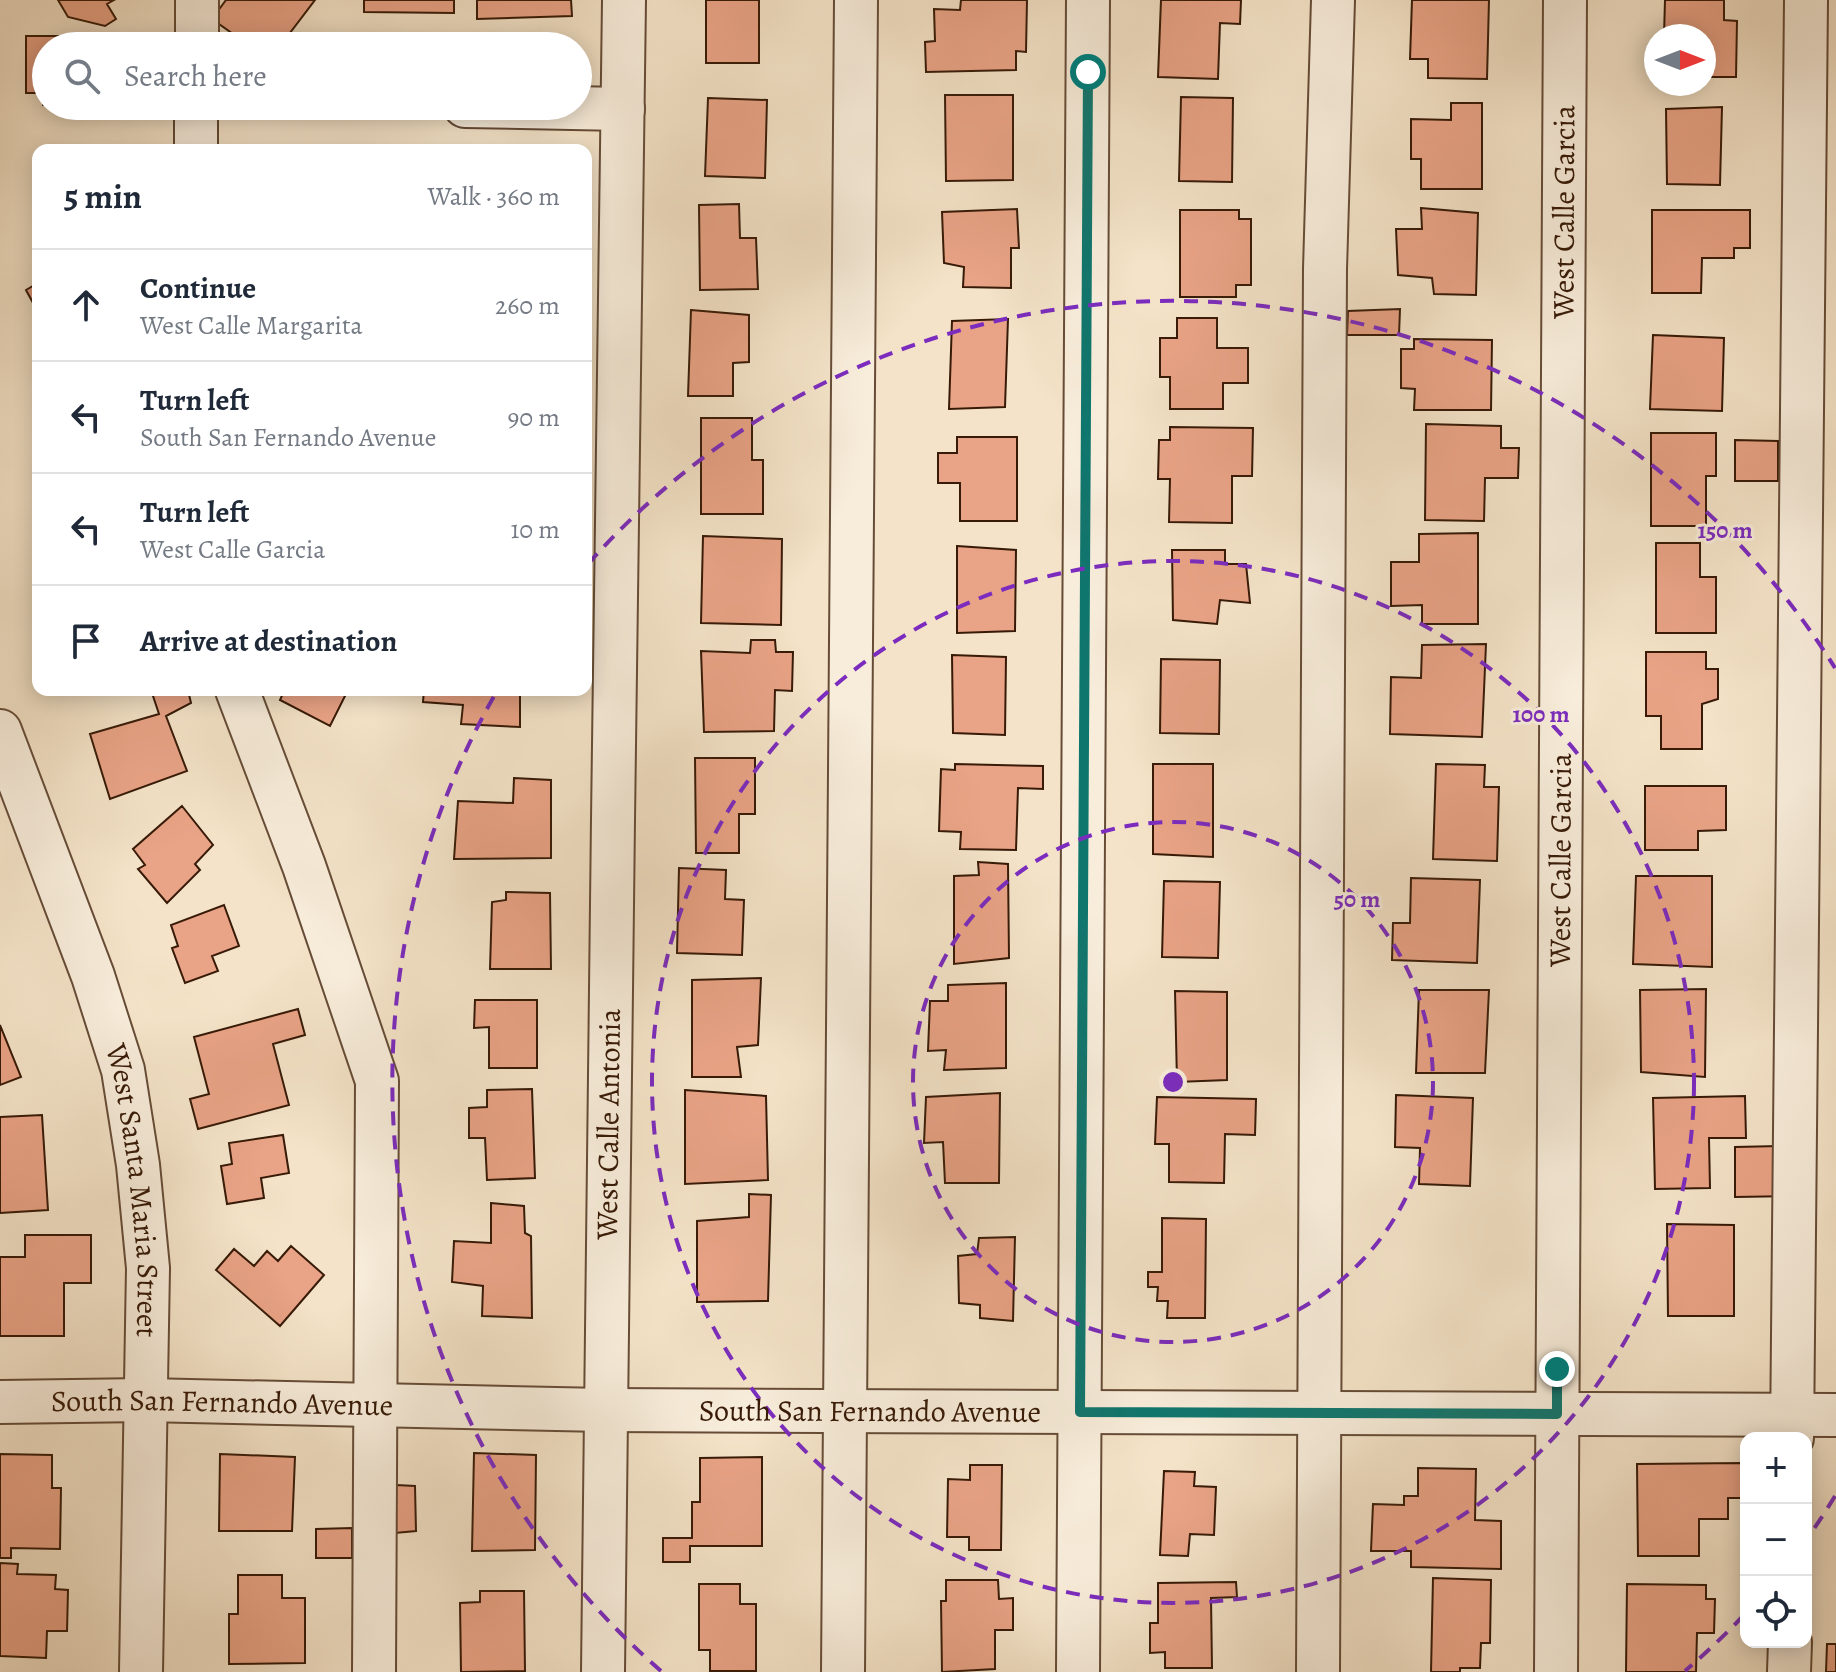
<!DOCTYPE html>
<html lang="en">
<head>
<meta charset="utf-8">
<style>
  body { margin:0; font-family:Alegreya,serif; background:#f2f2f3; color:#1f2937 }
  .controls { position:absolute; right:24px; bottom:24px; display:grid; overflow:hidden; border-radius:16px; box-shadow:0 4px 20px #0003 }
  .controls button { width:72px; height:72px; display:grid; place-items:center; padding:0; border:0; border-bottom:2px solid #e0e1e3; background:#fff; color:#1f2937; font:40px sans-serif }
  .compass { position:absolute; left:1644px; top:24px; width:72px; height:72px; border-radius:50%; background:#fff; box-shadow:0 4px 20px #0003; rotate:90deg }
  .stop { position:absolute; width:24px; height:24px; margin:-18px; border:6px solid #0f766e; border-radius:50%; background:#fff }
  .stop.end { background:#0f766e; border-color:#fff; box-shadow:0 2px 8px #0008 }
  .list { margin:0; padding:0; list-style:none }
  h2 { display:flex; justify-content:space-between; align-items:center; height:104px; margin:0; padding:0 32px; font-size:34px }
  h2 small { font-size:26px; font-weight:400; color:#747a83 }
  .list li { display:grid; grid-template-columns:52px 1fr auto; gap:24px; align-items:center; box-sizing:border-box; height:112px; padding:0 32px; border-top:2px solid #e0e1e3 }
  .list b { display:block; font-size:30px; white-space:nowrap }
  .list p { margin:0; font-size:26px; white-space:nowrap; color:#747a83 }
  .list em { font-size:26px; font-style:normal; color:#747a83 }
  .icon { flex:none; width:44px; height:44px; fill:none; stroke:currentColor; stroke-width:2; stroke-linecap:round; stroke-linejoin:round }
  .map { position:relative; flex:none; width:1836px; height:1672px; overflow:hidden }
  .search { position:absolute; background:#fff; box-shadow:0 4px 20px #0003; left:32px; top:32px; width:560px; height:88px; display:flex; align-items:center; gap:20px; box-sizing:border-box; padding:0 28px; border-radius:44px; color:#747a83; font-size:30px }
  .panel { position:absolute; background:#fff; box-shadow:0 4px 20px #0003; left:32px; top:144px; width:560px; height:552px; border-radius:16px }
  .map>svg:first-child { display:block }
</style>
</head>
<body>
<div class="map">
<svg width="1836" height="1672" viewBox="0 0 1836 1672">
  <rect width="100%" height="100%" fill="#f4e3c8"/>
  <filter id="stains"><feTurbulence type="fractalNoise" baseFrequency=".0025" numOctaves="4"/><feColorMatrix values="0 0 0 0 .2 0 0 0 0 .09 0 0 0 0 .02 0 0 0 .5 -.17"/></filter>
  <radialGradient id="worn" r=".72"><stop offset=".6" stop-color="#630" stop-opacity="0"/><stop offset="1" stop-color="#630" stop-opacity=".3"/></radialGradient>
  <path fill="#e9a386" stroke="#371a07" stroke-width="2" d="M58,0H114L107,4L116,19L105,26L68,17Z
    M226,0H315L280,46H250L212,19Z
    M364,0H454V13L364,12Z
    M477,0H571L572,16L477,19Z
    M706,0H759V63H706Z
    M961,0H1027L1026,52L1016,51V70L926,72L925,42L935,41L934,9L960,10Z
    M1161,0H1241L1240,24L1220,23L1218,79L1158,77Z
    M1412,0H1489L1487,79L1428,78V59H1410Z
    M1665,0H1724V20L1737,21L1736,77H1704V36H1664Z
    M26,36H114V46H46V105H43V93H26Z
    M945,95H1013V180L946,181Z
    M1181,97L1233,98L1232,182L1179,181Z
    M708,98L767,100L765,178L705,176Z
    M1451,103H1482V189H1421V159H1411V119L1451,120Z
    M1722,107L1720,185L1667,184L1666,109Z
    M739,204L740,238H756L758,289L700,290L699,205Z
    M1421,208L1478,213L1476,295L1434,294L1432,278L1398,275L1396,229H1422Z
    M1017,209L1019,248H1011V288L963,287L964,267L944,263L942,212Z
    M1180,210H1239V219H1251V285H1236V297H1180Z
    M1652,210H1750V248H1734V258H1702L1701,293H1652Z
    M38,283V312L26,290Z
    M1400,309L1399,335H1347L1348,311Z
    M691,310L749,315V362L733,363V396H688Z
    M1177,318H1217V348H1248V383H1223V409H1170V377H1160V338H1177Z
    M1008,319L1005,407L949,409L952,321Z
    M1653,335L1724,338L1722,411L1650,409Z
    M1414,339L1492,340L1491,410H1414L1415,389L1401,388V349H1414Z
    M701,418H752V460H763V514H701Z
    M1426,424L1501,426V448H1519L1518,478H1485L1484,521L1425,520Z
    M1170,427L1253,428L1252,476H1232V523L1169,522L1170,479H1158L1159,440H1170Z
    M1651,433H1716V476H1706V526H1651Z
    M957,437H1017V521H960V483H938V453H957Z
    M1735,440L1778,441V481H1735Z
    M1478,533V624H1422V605L1391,606V562H1419V534Z
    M703,536L782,539L781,625L701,623Z
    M1656,543H1700V577H1716V633H1656Z
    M957,546L1016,550L1015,631L957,633Z
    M1172,550H1225V564H1246L1250,603L1220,600L1217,624L1173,620Z
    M751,640H775L776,652H793L792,691L775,690L774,731L704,732L701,651L750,653Z
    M1486,644L1482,737L1390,734L1391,677L1421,678L1422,645Z
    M1646,652H1706V669H1718V699L1702,704V749H1661V716H1646Z
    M952,655L1006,657L1005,735L953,733Z
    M1161,659L1220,660L1219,734L1160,733Z
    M151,690H188L191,703L166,716L187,771L110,799L90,734L159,714Z
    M282,690H348L330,726L280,700L284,691Z
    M424,690H520V727L461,724L463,705L423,702Z
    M695,758H755V814H739V853H696Z
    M955,764L1043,766V789L1018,788L1016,850L960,849L961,832L939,831L941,769L955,770Z
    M1153,764H1213V857L1153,854Z
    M1436,764L1485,765L1484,787H1499L1497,861L1433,859Z
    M514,778L551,780V858L454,859L458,801L513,803Z
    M1645,786H1726V830L1698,831V850H1645Z
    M182,806L213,845L195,864L200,870L167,903L138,869L145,865L133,849Z
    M978,862L1008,864L1009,958L954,964V876L979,875Z
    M679,868L726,870L725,899L744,900L742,955L677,953Z
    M1636,876H1712V967L1633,964Z
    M1411,878L1480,880L1477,963L1392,960L1393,923H1410Z
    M1164,881L1220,882L1218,958L1162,957Z
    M506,892L550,893L551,969H490L492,902L506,900Z
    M224,905L239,946L212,956L218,971L185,983L172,948L178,946L171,925Z
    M761,978L758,1045L737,1047L741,1077H692V980Z
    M1006,983V1068L944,1070L946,1050L928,1051L930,1001H948V985Z
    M1706,989L1705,1077L1641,1072L1640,990Z
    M1419,990H1489L1485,1073H1416Z
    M1175,991L1227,992V1080L1177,1082Z
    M475,1000H537V1068H489V1027L474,1028Z
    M298,1009L305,1035L273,1044L289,1105L198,1129L190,1099L209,1094L194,1037Z
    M0,1025L21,1077L0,1085Z
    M532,1089L535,1178L487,1180L485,1138H469V1108L487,1107V1090Z
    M685,1090L766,1096L768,1180L685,1184Z
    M1000,1093L999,1183H945L943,1142L924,1143L926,1097Z
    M1396,1095L1473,1098L1470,1186L1419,1184L1420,1148L1395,1147Z
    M1745,1096L1746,1138H1709L1710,1188L1655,1189L1653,1098Z
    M1157,1097L1256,1099L1255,1135L1225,1134L1224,1183L1169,1182V1144H1155Z
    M42,1115L48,1210L0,1213V1117Z
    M283,1135L289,1173L261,1178L264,1198L227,1204L221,1166L232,1164L229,1143Z
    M1786,1146L1787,1196L1735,1197V1147Z
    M749,1194L771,1195L768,1301L697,1302V1221L749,1217Z
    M491,1203L524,1206L525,1233L531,1236L532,1318L482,1316L483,1286L452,1282L454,1241L491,1243Z
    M1162,1218L1206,1219L1205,1318H1167L1168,1301H1157L1158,1287H1148V1272H1162Z
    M1667,1224L1734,1225V1316H1668Z
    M25,1235H91V1283H64V1336H0V1257H25Z
    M1015,1237L1013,1321L980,1318V1305L959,1303L958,1256L977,1254L979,1238Z
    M291,1246L324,1275L280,1326L216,1270L234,1249L254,1266L267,1251L278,1261Z
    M474,1453L536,1455L535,1550L472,1551Z
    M0,1454L52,1455V1488H61L60,1549L11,1548V1558H0Z
    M220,1454L295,1457L292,1531H219Z
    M762,1457V1546H690V1562H663V1538H692V1502H700V1458Z
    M1743,1463V1498H1728V1519H1699V1556H1638L1637,1464Z
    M970,1465H1002L1001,1550H969V1537H947L948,1479L970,1480Z
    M1418,1468L1476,1469L1475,1520L1501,1521V1569L1411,1567V1551H1371L1373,1504L1404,1505V1496H1418Z
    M1164,1471L1195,1472L1194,1486L1216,1487L1214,1535L1190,1534L1188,1556L1160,1555Z
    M396,1485L415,1486L416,1531L395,1533Z
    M352,1528V1558H316V1529Z
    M0,1563L18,1564L17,1574L56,1575L55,1589L68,1590L67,1631H47L46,1658L0,1656Z
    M238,1575H282V1598H305V1663L229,1664V1614H238Z
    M1433,1578L1491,1580L1490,1643H1481L1480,1668H1460V1672H1431Z
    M946,1580H998L999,1599L1013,1598V1630H995V1669L942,1672L941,1601H946Z
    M1236,1582L1237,1597L1211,1598L1212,1668H1165V1652L1150,1653V1623H1158V1583Z
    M699,1584H740V1604H756V1671H710V1650H699Z
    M1627,1584L1706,1585V1599H1715L1714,1633H1697L1696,1672H1626Z
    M480,1591H524L525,1671L461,1672L460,1603L480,1602Z
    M1827,1644H1836V1672H1826Z"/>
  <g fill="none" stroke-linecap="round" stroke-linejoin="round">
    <defs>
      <g id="minor">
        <path d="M197,46V0"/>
        <path d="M465,106L623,109"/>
        <path d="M196,150V106"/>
        <path d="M237,690L304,866L377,1081L374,1672"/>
        <path id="s1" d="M0,731L93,976L123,1070L138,1165L148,1268L141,1672"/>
        <path id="s2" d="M0,1402L145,1400L604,1410L1836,1415"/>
        <path d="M1792,1438L1806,0"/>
        <path id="s3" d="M603,1672C605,1115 620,557 624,0"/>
        <path d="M843,1672L856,0"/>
        <path d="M1078,1672L1088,0"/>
        <path d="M1318,1672L1325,269L1333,0"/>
        <path id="s4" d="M1556,1672L1565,0"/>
        <path d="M1789,1672L1790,1642"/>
      </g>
    </defs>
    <use href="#minor" stroke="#664c37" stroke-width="46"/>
    <use href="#minor" stroke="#f8eddb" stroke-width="42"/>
  </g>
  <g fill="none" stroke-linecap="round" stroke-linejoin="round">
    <path stroke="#0f766e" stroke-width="10" d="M1088,72L1080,1412L1557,1414V1369"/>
  </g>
  <g fill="none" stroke="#7b2cbf" stroke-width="4" stroke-dasharray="14 10">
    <circle cx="1173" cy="1082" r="260"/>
    <circle cx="1173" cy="1082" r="521"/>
    <path d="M1835 1496A781 781 0 0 1 1809 1536M1744 1615A781 781 0 0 1 1685 1671M661 1671A781 781 0 0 1 497 691M588 564A781 781 0 0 1 1835 668"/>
  </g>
  <g text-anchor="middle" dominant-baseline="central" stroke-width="6" stroke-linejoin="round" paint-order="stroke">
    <g font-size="30" fill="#371a07" stroke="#f8eddb">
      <text stroke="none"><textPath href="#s4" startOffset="1460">West Calle Garcia</textPath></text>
      <text stroke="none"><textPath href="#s4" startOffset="812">West Calle Garcia</textPath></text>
      <text stroke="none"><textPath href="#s3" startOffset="548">West Calle Antonia</textPath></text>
      <text stroke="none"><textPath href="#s1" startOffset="482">West Santa Maria Street</textPath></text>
      <text stroke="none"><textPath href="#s2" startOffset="222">South San Fernando Avenue</textPath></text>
      <text stroke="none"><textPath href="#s2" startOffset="870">South San Fernando Avenue</textPath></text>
    </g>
  </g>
  <circle cx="1173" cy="1082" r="12" fill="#7b2cbf" stroke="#f8eddb" stroke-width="4"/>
  <g font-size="24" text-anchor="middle" font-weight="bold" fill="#7b2cbf" stroke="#f8eddb" stroke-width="6" stroke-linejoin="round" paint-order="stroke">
    <text x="1725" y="538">150 m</text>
    <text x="1541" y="722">100 m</text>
    <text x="1357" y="907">50 m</text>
  </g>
  <rect width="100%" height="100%" filter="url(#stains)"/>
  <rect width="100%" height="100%" fill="url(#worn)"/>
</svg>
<div class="controls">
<button>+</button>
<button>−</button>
<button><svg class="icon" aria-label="locate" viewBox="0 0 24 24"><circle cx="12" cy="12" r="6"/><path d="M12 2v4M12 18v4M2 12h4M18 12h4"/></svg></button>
</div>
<svg class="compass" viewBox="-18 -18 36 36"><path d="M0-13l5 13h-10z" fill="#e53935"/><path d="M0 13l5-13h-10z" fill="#747a83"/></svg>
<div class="stop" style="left:1088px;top:72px"></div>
<div class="stop end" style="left:1557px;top:1369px"></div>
<div class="search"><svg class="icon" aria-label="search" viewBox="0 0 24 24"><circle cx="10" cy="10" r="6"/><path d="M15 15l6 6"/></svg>Search here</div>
<section class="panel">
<h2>5 min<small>Walk · 360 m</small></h2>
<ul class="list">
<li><svg class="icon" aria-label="ahead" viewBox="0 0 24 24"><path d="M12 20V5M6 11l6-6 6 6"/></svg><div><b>Continue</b><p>West Calle Margarita</p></div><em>260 m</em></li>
<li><svg class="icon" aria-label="left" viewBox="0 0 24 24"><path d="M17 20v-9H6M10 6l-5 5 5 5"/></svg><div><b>Turn left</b><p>South San Fernando Avenue</p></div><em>90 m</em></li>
<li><svg class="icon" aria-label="left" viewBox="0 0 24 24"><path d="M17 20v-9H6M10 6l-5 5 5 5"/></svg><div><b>Turn left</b><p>West Calle Garcia</p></div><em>10 m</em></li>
<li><svg class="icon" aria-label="arrive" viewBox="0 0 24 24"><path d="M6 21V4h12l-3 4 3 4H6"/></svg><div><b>Arrive at destination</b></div></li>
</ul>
</section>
</div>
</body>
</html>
